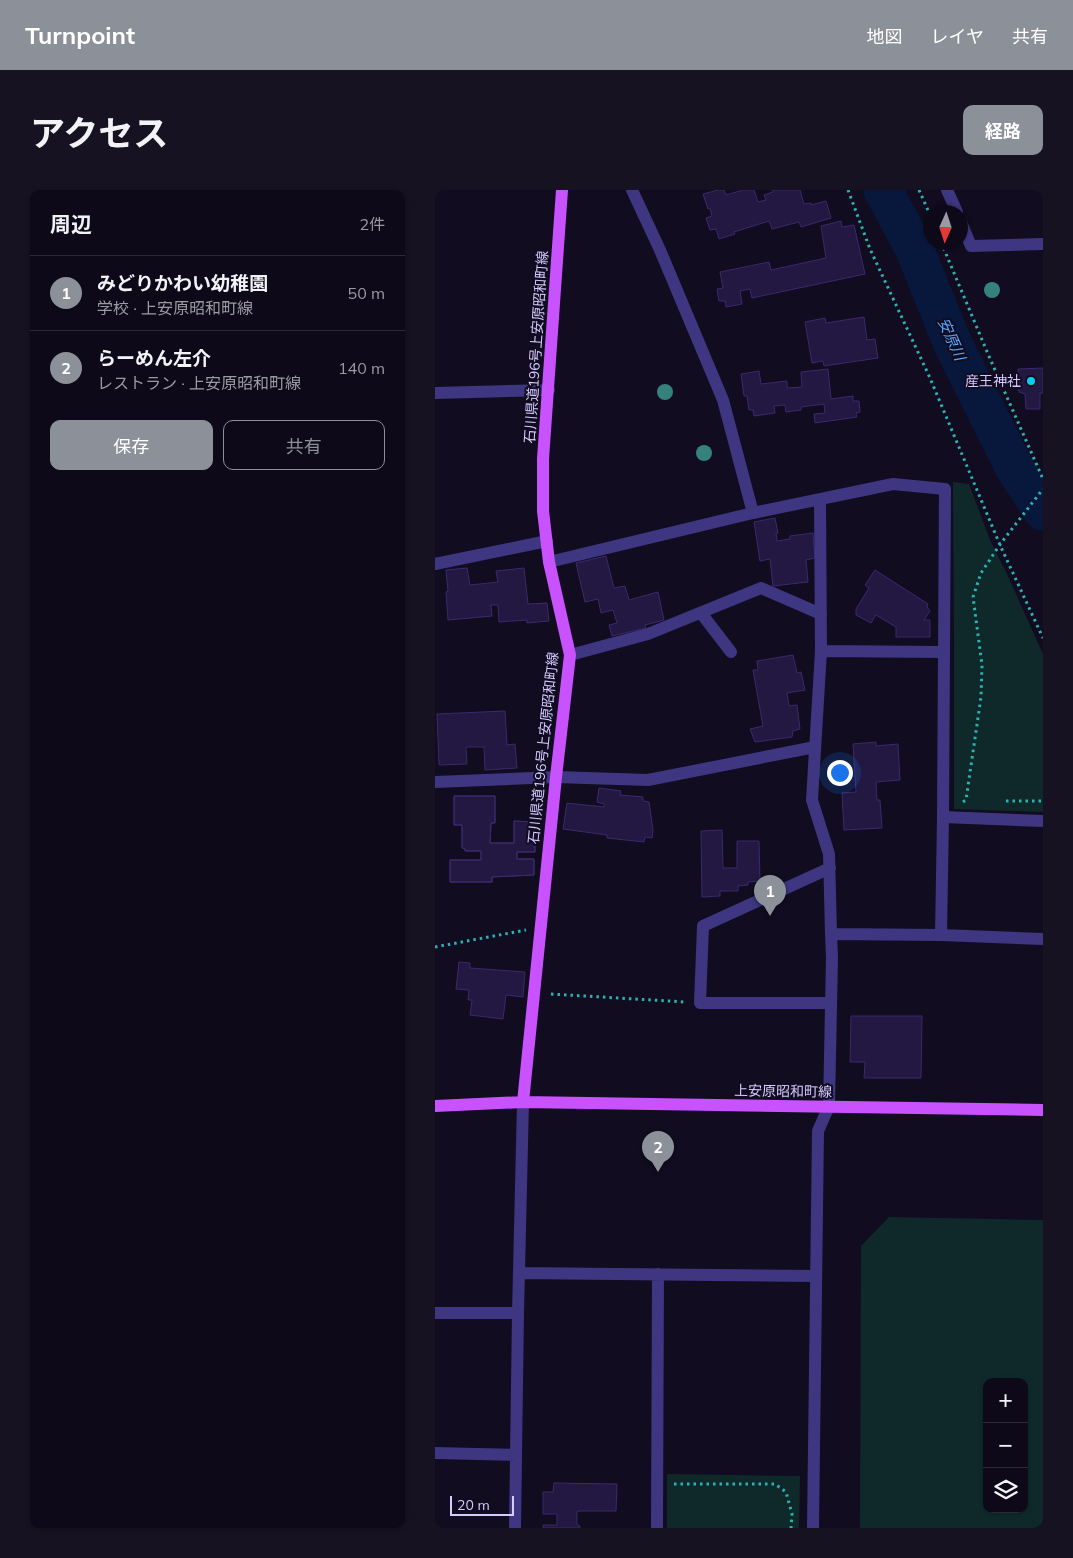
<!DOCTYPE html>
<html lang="ja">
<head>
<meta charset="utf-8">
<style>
  body { margin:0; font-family:Mulish,"Noto Sans JP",sans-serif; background:#161221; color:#f1f3f6 }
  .controls { position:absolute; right:15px; bottom:15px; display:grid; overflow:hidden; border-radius:10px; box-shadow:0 1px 4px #0004 }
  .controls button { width:45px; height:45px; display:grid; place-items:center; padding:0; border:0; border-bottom:1px solid #2d2a37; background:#0d0918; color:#f1f3f6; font:25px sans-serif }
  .compass { position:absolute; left:488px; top:15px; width:45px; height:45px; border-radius:50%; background:#0d0918; box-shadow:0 1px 4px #0004; rotate:183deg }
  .scale { position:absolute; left:15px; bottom:12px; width:64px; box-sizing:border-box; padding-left:5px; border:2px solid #d4cbff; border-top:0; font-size:14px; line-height:18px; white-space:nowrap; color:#d4cbff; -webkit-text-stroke:4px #110c20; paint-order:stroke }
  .you { position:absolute; left:404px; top:582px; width:18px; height:18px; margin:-12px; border:4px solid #fff; border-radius:50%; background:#1a73e8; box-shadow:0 0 0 8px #1a73e833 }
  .badge { display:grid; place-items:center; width:32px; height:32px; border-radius:50%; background:#8c9099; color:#fff; font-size:16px; font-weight:700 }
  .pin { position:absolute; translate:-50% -41px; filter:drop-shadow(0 1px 2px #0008) }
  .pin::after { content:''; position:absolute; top:26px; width:18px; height:15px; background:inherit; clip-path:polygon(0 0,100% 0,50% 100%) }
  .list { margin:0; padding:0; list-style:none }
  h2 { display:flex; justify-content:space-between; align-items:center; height:65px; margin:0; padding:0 20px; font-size:21px }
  h2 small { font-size:16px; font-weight:400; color:#9a9aa2 }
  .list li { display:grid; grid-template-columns:32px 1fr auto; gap:15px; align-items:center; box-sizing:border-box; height:75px; padding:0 20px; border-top:1px solid #2d2a37 }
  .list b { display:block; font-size:19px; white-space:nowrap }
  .list p { margin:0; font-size:16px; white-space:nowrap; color:#9a9aa2 }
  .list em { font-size:16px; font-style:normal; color:#9a9aa2 }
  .actions { display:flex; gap:10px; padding:15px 20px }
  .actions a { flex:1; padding:11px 0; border:1px solid #8c9099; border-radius:10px; text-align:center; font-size:18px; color:#8c9099 }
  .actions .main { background:#8c9099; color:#fff }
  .icon { flex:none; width:28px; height:28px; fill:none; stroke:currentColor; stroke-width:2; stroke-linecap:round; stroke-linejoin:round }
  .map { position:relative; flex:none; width:608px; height:1338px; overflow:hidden; border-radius:10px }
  header { display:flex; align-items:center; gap:30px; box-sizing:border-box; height:70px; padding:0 25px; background:#8c9099; color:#fff }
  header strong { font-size:24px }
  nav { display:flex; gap:28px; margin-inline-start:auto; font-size:18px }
  .intro { display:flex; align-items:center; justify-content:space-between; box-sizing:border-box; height:120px; padding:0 30px }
  h1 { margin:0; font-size:35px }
  .button { padding:12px 22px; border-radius:10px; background:#8c9099; color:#fff; font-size:18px; font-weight:700 }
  main { display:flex; gap:30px; padding:0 30px }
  aside { flex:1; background:#0d0918; border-radius:10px; box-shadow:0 1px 4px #0004 }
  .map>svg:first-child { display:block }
</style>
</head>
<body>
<header>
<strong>Turnpoint</strong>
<nav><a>地図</a><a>レイヤ</a><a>共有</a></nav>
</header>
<div class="intro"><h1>アクセス</h1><a class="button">経路</a></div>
<main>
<aside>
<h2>周辺<small>2件</small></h2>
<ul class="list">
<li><span class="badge">1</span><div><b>みどりかわい幼稚園</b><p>学校 · 上安原昭和町線</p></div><em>50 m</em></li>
<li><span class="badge">2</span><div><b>らーめん左介</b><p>レストラン · 上安原昭和町線</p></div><em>140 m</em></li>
</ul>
<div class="actions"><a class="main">保存</a><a>共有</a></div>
</aside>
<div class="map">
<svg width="608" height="1338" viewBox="0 0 608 1338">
  <rect width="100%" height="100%" fill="#110c20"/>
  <path fill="#0f292a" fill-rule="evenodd" d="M518,292L534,294L555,350L571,382L608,464V622L519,619V459Z
    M454,1027L608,1030V1338H425L426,1056ZM552,1192H589V1319H552Z
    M232,1284L365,1286L364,1338H232Z"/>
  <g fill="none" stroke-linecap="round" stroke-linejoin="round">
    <path stroke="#08183d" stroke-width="39" d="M448,0L479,58L517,152L579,277L608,321"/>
  </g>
  <path fill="#231841" stroke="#3b296d" d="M283,0H289L291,5L308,0H319L323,12L331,10L329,5L338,2L337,0H365L369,14L376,13V15L391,11L396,28L366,37L364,32L337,39L334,31L299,42L300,44L284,49L281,39L275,40L271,28L277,26L275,18L273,19L268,4Z
    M406,31L407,37L419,35L430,84L317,108L315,99L305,101L307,114L291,117L290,111H284L282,99L288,98L285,82L334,72L336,80L391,68L386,36Z
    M429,127L432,150L440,149L443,168L389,176L388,171L377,173L370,132L390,128L391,133Z
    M608,178V203H605V219H591L590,204L584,202L583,179Z
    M393,179L396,209L418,206V211H424L425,222L421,223L422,227L380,233L379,224L390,223L389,214L366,217V220L351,222L350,215L339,216L340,223L319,226L318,220H314L312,206H309L306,184L324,181L326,194L352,191V198L367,197L366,182Z
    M340,328L343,343H341L342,351L355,349V346L378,343L380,368L371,370L373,392L338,396L335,369L325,371L319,332Z
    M171,366L179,398L190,396L194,410L223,402L229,430L210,435L211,438L177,446L174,435L182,433L178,420L166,423L163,409L150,412L141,373Z
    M32,378L35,395L63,392L61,381L89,378L93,414L112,413L114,431L92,433V430L64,432L63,415H56L57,426L13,430L11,402L13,401L11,380Z
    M440,380L493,414L492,417L495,421L489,430H495V447H461V437L441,425L436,433L421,425V419L434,398L430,395Z
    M358,465L362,483L366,482L370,500L352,503L354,516L362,515L365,539L358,541L357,547L320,552L315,539L328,536L318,480H323L322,471Z
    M70,521L72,555L80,554L82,578L50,580L49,557H31L32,574L4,575L2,524Z
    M441,552V556L463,554L465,590L441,592L442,610H445L447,638L409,640L407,603L421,602L418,554Z
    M164,598L186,601L185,605L208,607V611L214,612L218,640L217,648L210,647L209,652L172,648V645L128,639L132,613L169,617V614L162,612Z
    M19,606H60V633H56L55,653H79V631L99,632V636H100V662H82V669H99V685L57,687V692H15V670H46V661H30V659L27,658V635H19Z
    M19,606H60V633H56L55,653H79V631L99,632V636H100V662H82V669H99V685L57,687V692H15V670H46V661H30V659L27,658V635H19Z
    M287,640L288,678H302V651H324L325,691L313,692V695L303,696V701H285V706L267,707L266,641Z
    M24,772L35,773V778L90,782L88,807L71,805L68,829L35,825L37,810H33L34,800L21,799Z
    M416,826H487L486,888H429L430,872H415Z
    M119,1293L182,1294L181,1321H144L142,1322V1335L145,1336V1338H108V1335H122V1324H108V1302H118Z"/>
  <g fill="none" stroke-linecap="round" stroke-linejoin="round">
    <path stroke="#2bb2b3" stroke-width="3" stroke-dasharray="2.5 4" stroke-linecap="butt" d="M413,0L435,59L495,188L565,355L608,448
      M484,0L496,27
      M506,52L553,164L608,289
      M571,611H608
      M528,612L531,610L546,507L547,475L538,407L546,383L566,353L608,299
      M0,757L91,740
      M116,804L250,812
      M239,1294H340L351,1302L357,1324L356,1338"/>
    <path stroke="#3e3680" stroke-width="12" d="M197,0L225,60L288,210L318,323
      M512,0L522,22
      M526,32L536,56L608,54
      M0,203L114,200
      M385,310L386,461L377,610L394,664L396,744
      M114,372L318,323L458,294L510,299L508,627L608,631
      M0,374L112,351
      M266,423L296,462
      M386,461L508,462
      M135,465L213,444L326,398L386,424
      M0,592L121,587L213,590L380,557
      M395,678L268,736L265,813H396
      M506,745L508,627
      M84,1083L381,1086
      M0,1123H83
      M0,1263L81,1265
      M80,1338L83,1123L88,912
      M222,1338L223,1084
      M378,1338L383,941L394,916L397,767L396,744L506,745L608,749"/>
    <path stroke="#c952ff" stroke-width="12" d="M88,912L608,920
      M0,916L88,912L121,587L135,465L114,372L108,321V269L127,0"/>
  </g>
  <g fill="#36817c">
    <circle cx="557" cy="100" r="8"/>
    <circle cx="230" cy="202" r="8"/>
    <circle cx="269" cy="263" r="8"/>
  </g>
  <circle fill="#00cef6" stroke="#110c20" stroke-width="2" cx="596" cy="191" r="5"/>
  <g text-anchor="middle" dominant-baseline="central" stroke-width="4" stroke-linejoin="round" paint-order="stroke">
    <g font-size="14" fill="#d4cbff" stroke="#110c20">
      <text transform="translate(101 157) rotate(-86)">石川県道196号上安原昭和町線</text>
      <text transform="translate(108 558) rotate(-84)">石川県道196号上安原昭和町線</text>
      <text transform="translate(348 901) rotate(1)">上安原昭和町線</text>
    </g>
    <g font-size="14" fill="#d4cbff" stroke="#110c20" text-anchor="end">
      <text x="586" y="191">産王神社</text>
    </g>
    <g font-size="15" font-style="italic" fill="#59a8ff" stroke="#110c20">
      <text transform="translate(517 149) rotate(66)">安原川</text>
    </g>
  </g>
</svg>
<div class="controls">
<button>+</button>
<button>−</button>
<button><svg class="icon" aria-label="layers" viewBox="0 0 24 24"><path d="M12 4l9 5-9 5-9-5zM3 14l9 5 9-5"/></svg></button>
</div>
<svg class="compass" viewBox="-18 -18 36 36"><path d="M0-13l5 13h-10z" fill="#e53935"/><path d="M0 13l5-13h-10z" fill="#9a9aa2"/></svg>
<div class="scale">20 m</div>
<div class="you"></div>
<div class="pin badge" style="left:335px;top:726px">1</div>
<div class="pin badge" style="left:223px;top:982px">2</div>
</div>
</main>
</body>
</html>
